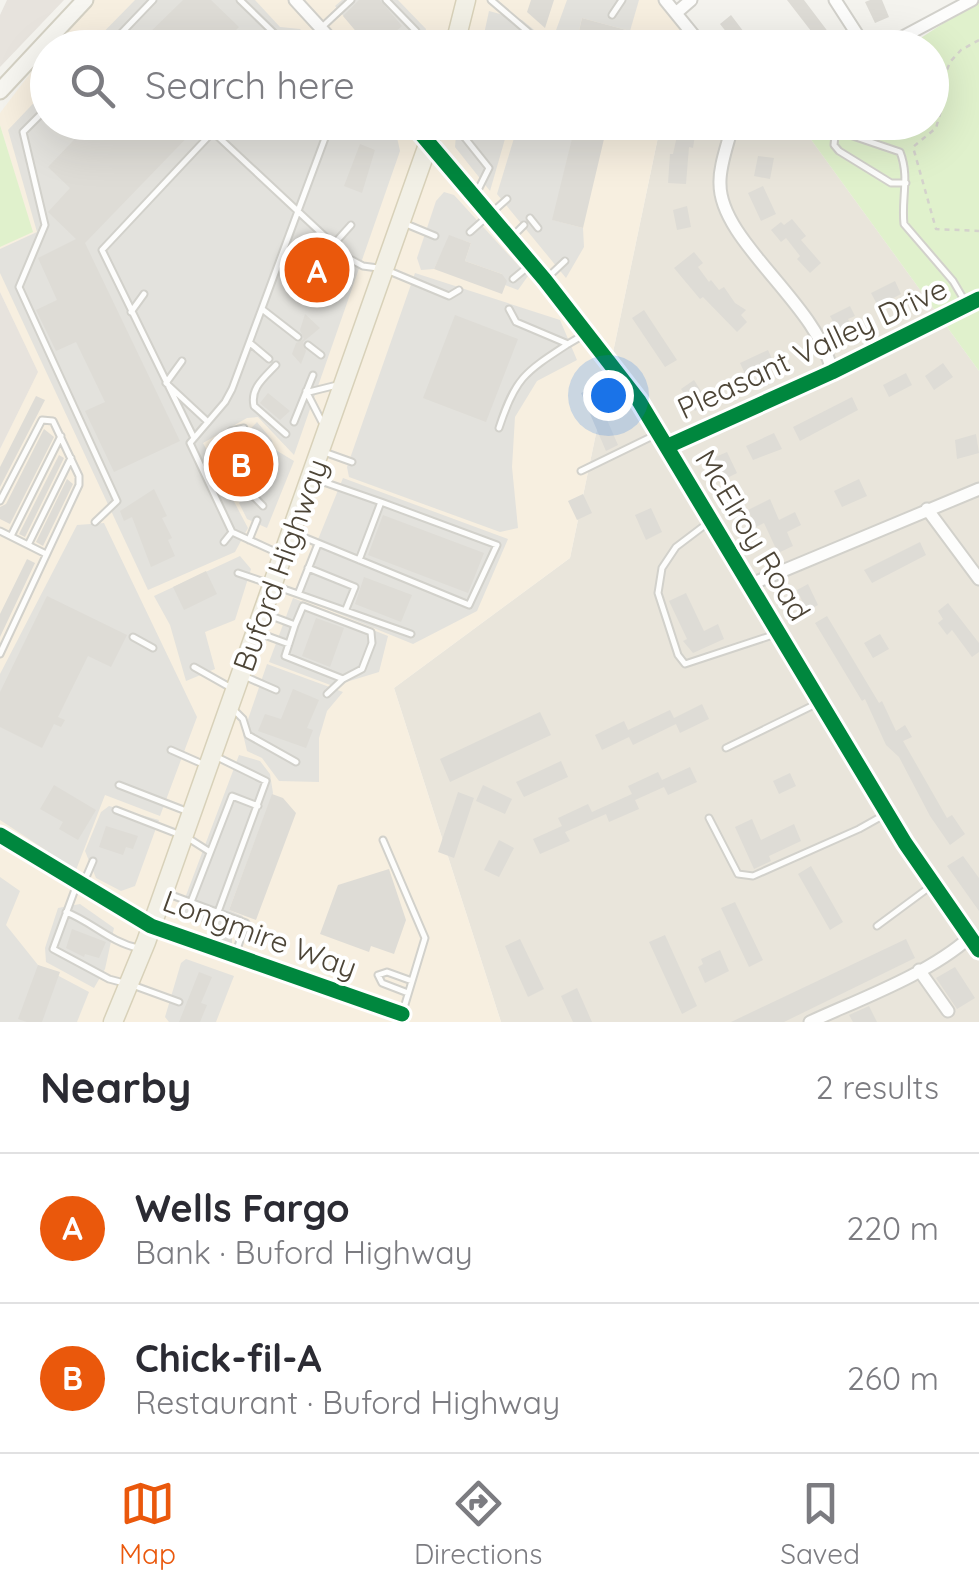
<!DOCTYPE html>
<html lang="en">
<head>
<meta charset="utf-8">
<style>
  body { margin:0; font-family:Quicksand,sans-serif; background:#f2f2f3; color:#2b2b33 }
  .you { position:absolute; left:608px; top:395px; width:35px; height:35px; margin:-25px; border:8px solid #fff; border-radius:50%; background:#1a73e8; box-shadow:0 0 0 15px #1a73e833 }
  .badge { display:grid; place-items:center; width:65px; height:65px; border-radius:50%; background:#ea580c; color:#fff; font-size:32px; font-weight:700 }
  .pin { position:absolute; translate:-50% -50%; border:5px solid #fff; box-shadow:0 2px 10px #0006 }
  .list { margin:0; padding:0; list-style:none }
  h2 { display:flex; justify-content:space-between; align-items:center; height:130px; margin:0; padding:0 40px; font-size:42px }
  h2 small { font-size:32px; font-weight:400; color:#7c7c81 }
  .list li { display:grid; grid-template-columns:65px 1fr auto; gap:30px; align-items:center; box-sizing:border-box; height:150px; padding:0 40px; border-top:2px solid #e1e1e2 }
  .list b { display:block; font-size:38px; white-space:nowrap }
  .list p { margin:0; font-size:32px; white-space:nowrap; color:#7c7c81 }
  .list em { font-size:32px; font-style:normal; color:#7c7c81 }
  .icon { flex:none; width:55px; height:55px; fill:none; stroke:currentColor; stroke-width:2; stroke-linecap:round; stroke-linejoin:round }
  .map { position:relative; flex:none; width:979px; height:1022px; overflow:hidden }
  .search { position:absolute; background:#fff; box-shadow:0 10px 40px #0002; left:30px; right:30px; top:30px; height:110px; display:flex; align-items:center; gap:25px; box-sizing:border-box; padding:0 35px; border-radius:55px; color:#7c7c81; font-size:38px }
  .sheet { height:430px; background:#fff }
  nav { display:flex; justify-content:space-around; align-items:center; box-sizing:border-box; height:140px; border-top:2px solid #e1e1e2; background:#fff; font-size:28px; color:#7c7c81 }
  nav a { display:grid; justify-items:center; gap:5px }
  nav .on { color:#ea580c }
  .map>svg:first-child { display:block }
</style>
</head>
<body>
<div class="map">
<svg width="979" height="1022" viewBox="0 0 979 1022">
  <rect width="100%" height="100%" fill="#f4f3ee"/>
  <path fill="#e9e5db" d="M661,123H799L979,371V1022H501L394,688L570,558Z"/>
  <path fill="#f7efe0" d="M91,0H663L681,26L676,48H50Z
    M47,51L48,122L661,123L570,558L394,688L501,1022H0V449L37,372L0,292V247L32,231L0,125V113Z"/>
  <path fill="#e7e3dd" d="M7,0H64L0,67V15Z
    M0,292L38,372L0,449Z"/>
  <path fill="#e0f1cc" d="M979,0V371L799,123L932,122V48L907,47Z
    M0,125L33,232L0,247Z"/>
  <path fill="#e3e2dd" d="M135,0H255L280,27L300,29L316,47L88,48Z
    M342,0H398L426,29L423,47H370L335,6Z
    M567,0H639L630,31L582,18L575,47L481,48L489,11L522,20L551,44Z
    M47,89L48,122H358L396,133L400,151L294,455L258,417L247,418L203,443L248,528L235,552L148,590L0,273V249L37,232L8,130Z
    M507,122L509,125L490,191L455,147L457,123Z
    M509,123H576L553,220L583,228L584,247L566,278L497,194L518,125Z
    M444,192L454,195L528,276L518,290L505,285L502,274L465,261L471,243L450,236L434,269L421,270L417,258L436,201Z
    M415,273L560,320L577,360L537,381L515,417L512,467L518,528L500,532L349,477L347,467Z
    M257,422L272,440L274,449L294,461L267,528L247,519L239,503L268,472L238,442Z
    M343,478L508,539L477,611L413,644L295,596Z
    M104,523L197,717L160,816L105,795L76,870L0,820V674L77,525Z
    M240,556L251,569L235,620L205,632L215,669L186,681L170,625L154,596Z
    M293,598L388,636L379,672L333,686L269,662Z
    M267,664L343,692L327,711L319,738V782L279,781L262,758L247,751L243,734Z
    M239,755L260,761L270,774L273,793L229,910L243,916L236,934L179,914Z
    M109,806L159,820L135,886L121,891L96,878L85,851L101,812Z
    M0,877L20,891L6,925L38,965L89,992L77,1022H0Z
    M80,904L114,928L105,969L94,988L46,962L45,948L58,908Z
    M186,959L234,976L216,1022H169L165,1017L181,963Z"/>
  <path fill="#dedcd6" d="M183,0H211L239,27L235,31L252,48H116L131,32L141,41Z
    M359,0H380L402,26L377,48H370L343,16Z
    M531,0H554L545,28L527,12Z
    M787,0H804L829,33L811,48H791L811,31Z
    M870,0H882L889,17L875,23L865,2Z
    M731,15L756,48H739L720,24Z
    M582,18L630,31L626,48H575Z
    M516,30L537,48H505L509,33Z
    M91,122H202L85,243L180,441L114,472L85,411L105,402L76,342L56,351L36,310L57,300L38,258L76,239L48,212L70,188L48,167Z
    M470,122H497L495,134L469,128Z
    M576,122H608L583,228L552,220Z
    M680,122H697L693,148L689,147L686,184L668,183L670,154H673Z
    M360,144L375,150L362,193L344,186Z
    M758,156L774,158L770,179L754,176Z
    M763,186L776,214L761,221L748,193Z
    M687,206L691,227L677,230L673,210Z
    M792,219L806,236L801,240L821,263L810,273L797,259L800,256L786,238L781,242L771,230L781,222L784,225Z
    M449,235L471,243L465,261L502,274L507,281L502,294L434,269Z
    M311,250L336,260L331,280L324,290L317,287L318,283L301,277L303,273L298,271Z
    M694,252L703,263L698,267L709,282L711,280L719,290L724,287L735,303L746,310L741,315L747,322L737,332L703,297L700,299L674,268Z
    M895,281L901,294L878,306L871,293Z
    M850,306L855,316L848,319L852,326L839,333L830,316Z
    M644,310L677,360L665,367L632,318Z
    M305,314L320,328L303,342L306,351L301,364L292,354L296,343L304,339L300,330Z
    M455,315L518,339L486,422L423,398Z
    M768,350L774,363L746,376L740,363Z
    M943,363L953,377L934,390L925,376Z
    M906,373L912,385L889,397L883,385Z
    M694,380L708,402L695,411L681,389Z
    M593,388L618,445L606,451L581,393Z
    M268,393L290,411L280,420L260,403Z
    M36,396L45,400L0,487V467Z
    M852,397L858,410L800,441L793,427Z
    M44,429L54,437L10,524L0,519V507L6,504Z
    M774,433L782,449L753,460L746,446Z
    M976,434L979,453L957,459L955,440Z
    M228,444L232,448L235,445L262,470L249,482L223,456L221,452Z
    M727,452L737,473L723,480L713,458Z
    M59,455L64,458L25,537L19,534Z
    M67,479L73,484L43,546L36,542Z
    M859,479L867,496L842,507L834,491Z
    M154,489L167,516L162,518L172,538L168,540L175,556L151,567L132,517L124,521L120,511Z
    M583,494L592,513L577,520L568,501Z
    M770,499L779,520L795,512L801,525L787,532L793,546L778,553L764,523L756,527L748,510Z
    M651,508L662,532L646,540L635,515Z
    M383,515L484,553L468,593L368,555Z
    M920,542L926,555L872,583L864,570Z
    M27,559L35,563L0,637V614Z
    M206,571L217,594L184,610L173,587Z
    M364,577L412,595L401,622L355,604Z
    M808,584L818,605L807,611L797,590Z
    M686,593L704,631L718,624L724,639L693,653L683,641L687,639L669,601Z
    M47,596L127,635L111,667L88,656L58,717L65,720L61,727L54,724L42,748L0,727V692Z
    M948,603L979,643V652L972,657L952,630L947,635L938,623L943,619L938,611Z
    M827,616L879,703L882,701L896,731L905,725L912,737L903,741L947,818L952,815L965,834L950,845L930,816L899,757L886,745L865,699L862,701L815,623Z
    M316,618L344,628L330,667L302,656Z
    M880,634L889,649L873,658L864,643Z
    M293,689L319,700L307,728L313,730L306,748L258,731L265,714L281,719Z
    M702,704L709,719L680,733L676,724L633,745L629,737L602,750L595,735L624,721L628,730L670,710L674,718Z
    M540,712L551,735L450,782L440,759Z
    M561,761L568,777L524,797L516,782Z
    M690,767L697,782L668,795L664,787L635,800L639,809L609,822L606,814L565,832L570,841L540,854L533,839L562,826L558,818L588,804L592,812L632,794L628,786L658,772L662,780Z
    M790,773L796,786L779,794L773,781Z
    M54,785L96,810L78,840L59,829L63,822L40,809Z
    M483,785L512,799L505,814L476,801Z
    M458,792L474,798L454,858L438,852Z
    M272,794L283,798L296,813L256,920L229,910Z
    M752,819L761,840L794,824L801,841L769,856L771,861L754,869L735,827Z
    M106,826L138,836L133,849L126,847L123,855L99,847Z
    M499,840L514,848L499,877L484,870Z
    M963,856L979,878V911L947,866Z
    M811,866L843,922L830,930L798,874Z
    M389,869L406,920L394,954L371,946L369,952L320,934L338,885Z
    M735,902L763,960L749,967L721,908Z
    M212,928L232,935V944L208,936Z
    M72,929L106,942L99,958L85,954L84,957L66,948Z
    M665,935L697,1006L682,1014L649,942Z
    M520,939L544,989L528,997L505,946Z
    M906,939L915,958L784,1022H731Z
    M720,950L729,971L705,983L698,967L703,964L701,959Z
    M38,965L60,972L42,1022H27L18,1019Z
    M955,967L975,998L957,1009L936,978Z
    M199,972L212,977L201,1003L207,1005L200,1022H179Z
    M577,988L592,1022H573L561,996Z
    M869,1006L877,1022H853L849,1015Z"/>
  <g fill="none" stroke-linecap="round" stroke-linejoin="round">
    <defs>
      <path id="lane" d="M240,0L277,36L295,37L306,48
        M386,0L416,31
        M491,0L547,48
        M612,15L622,0
        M321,28L351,0
        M107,48L153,0
        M48,107L23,132L45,225L19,287L117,501L95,522
        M332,122L355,130
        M464,122L461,133L489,168L476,194
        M542,122L557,133
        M311,131L314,122
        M213,132L348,258L363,266L378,268
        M906,183H891L839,151L834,145L835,135L844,133L900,152C910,177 901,199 904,224L953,281L966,303
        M530,218L538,228
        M406,224L435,236
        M470,232L507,199
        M512,237L524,225
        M333,245L351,225
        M389,271L449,296L459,290
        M547,278L565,261
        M513,279L530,265
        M262,309L298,337
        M509,309L516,322L568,344L585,334
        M131,312L144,294
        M250,343L269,359
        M308,345L321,355
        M182,361L166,383L208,422
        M276,365C264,378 250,388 254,406L286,434
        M306,391L323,424
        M309,392L337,385
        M294,422L313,375
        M244,428L231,431L214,450V456L263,506
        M499,428C515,378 525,372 568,344
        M194,438L102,250L222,122
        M324,452L352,462
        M581,471L657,434
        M315,479L381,502L359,560
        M0,501L42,420L53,421L79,476V485L0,654
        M709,522L676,547L662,568L658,593L678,655L685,664L776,634
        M0,531L46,554
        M296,534L469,605L497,545L381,502
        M11,536L61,436
        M249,540L257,520
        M224,542L232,532
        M28,545L71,458
        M278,553L232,532L190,443L225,402L232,389L331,122
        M308,568L355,587L346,609
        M238,573L267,583
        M278,587L411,634
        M299,592L318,544
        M266,614L295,625L303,606L371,632L372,643L362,669L343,679L285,656L295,625
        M259,633L289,644
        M133,637L153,648
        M194,667L233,689
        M244,676L276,690
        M327,694L343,679
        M232,708L243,719L248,735L296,762
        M726,748L818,703
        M171,750L205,765
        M215,756L266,781L218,912
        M119,785L186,811
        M116,810L178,834
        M709,818L738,874L753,876L859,829L884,815
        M188,838L210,852
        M383,840L425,938L403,1011
        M84,882L93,861
        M77,884L53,949L109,979L124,983
        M166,893L246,923L235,955
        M191,902L232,796L258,806
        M66,912C92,922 110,942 138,948
        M877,926L931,886
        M378,975L382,983L408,993
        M378,975L387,972L412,981
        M135,986L179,1002"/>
      <path id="street" d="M295,0L339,48
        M665,0L704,48
        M835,0L866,48
        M676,13L691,0
        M882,48L972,0
        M411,122L545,280L639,401L905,843L979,950
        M733,122C729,142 719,165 720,184C720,242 819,305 832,372
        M668,446L832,372L979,299
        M927,509L979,579
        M749,585L979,489
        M0,835L151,926L402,1014
        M919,970L948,1011
        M810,1022C860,999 929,974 970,937"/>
      <path id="secondary" d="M0,91L85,0"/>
      <path id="primary" d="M454,48L466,0
        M113,1022L146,942L436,122"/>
    </defs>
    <use href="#lane" stroke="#d2d1cb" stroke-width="9"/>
    <use href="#street" stroke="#d2d1cb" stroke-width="15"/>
    <use href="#secondary" stroke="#d4d1c4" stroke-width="19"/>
    <use href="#primary" stroke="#d8d1b9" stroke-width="21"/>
    <path stroke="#d4d2cc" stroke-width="2.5" stroke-dasharray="5 5" stroke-linecap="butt" d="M979,40L961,50L950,62L938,94L942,107L936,128L913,147L936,229L979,231"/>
    <use href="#lane" stroke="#fdfdfc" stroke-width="5"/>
    <use href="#street" stroke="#fdfdfc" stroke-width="11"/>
    <use href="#secondary" stroke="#f7f6f1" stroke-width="15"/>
    <use href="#primary" stroke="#f2f0e6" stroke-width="18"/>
    <defs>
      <path id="cycleway" d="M411,122L545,280L639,401L905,843L979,950
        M668,446L832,372L979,299
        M0,835L151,926L402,1014"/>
    </defs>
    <use href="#cycleway" stroke="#fff" stroke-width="21"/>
    <use href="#cycleway" stroke="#00873e" stroke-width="15"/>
  </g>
  <g text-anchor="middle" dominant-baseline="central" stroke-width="8" stroke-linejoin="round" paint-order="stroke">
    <g font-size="30" fill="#4d4537" stroke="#fff">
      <text transform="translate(812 348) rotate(-25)">Pleasant Valley Drive</text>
      <text transform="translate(753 535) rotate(59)">McElroy Road</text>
      <text transform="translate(280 565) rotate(-70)">Buford Highway</text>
      <text transform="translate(260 934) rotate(20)">Longmire Way</text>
    </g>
  </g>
</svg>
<div class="you"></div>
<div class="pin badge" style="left:317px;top:270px">A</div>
<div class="pin badge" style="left:241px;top:464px">B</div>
<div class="search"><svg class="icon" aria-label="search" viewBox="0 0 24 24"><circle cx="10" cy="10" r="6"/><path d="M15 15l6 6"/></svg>Search here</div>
</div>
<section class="sheet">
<h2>Nearby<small>2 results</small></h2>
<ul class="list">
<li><span class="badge">A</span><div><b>Wells Fargo</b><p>Bank · Buford Highway</p></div><em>220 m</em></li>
<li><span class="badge">B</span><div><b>Chick-fil-A</b><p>Restaurant · Buford Highway</p></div><em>260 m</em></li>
</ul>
</section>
<nav>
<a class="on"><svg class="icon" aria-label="map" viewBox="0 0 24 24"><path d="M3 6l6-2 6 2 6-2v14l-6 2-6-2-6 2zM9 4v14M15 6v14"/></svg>Map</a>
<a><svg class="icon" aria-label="directions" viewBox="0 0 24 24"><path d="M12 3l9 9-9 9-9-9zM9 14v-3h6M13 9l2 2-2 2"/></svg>Directions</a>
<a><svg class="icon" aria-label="saved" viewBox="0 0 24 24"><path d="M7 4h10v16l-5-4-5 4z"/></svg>Saved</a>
</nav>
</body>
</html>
